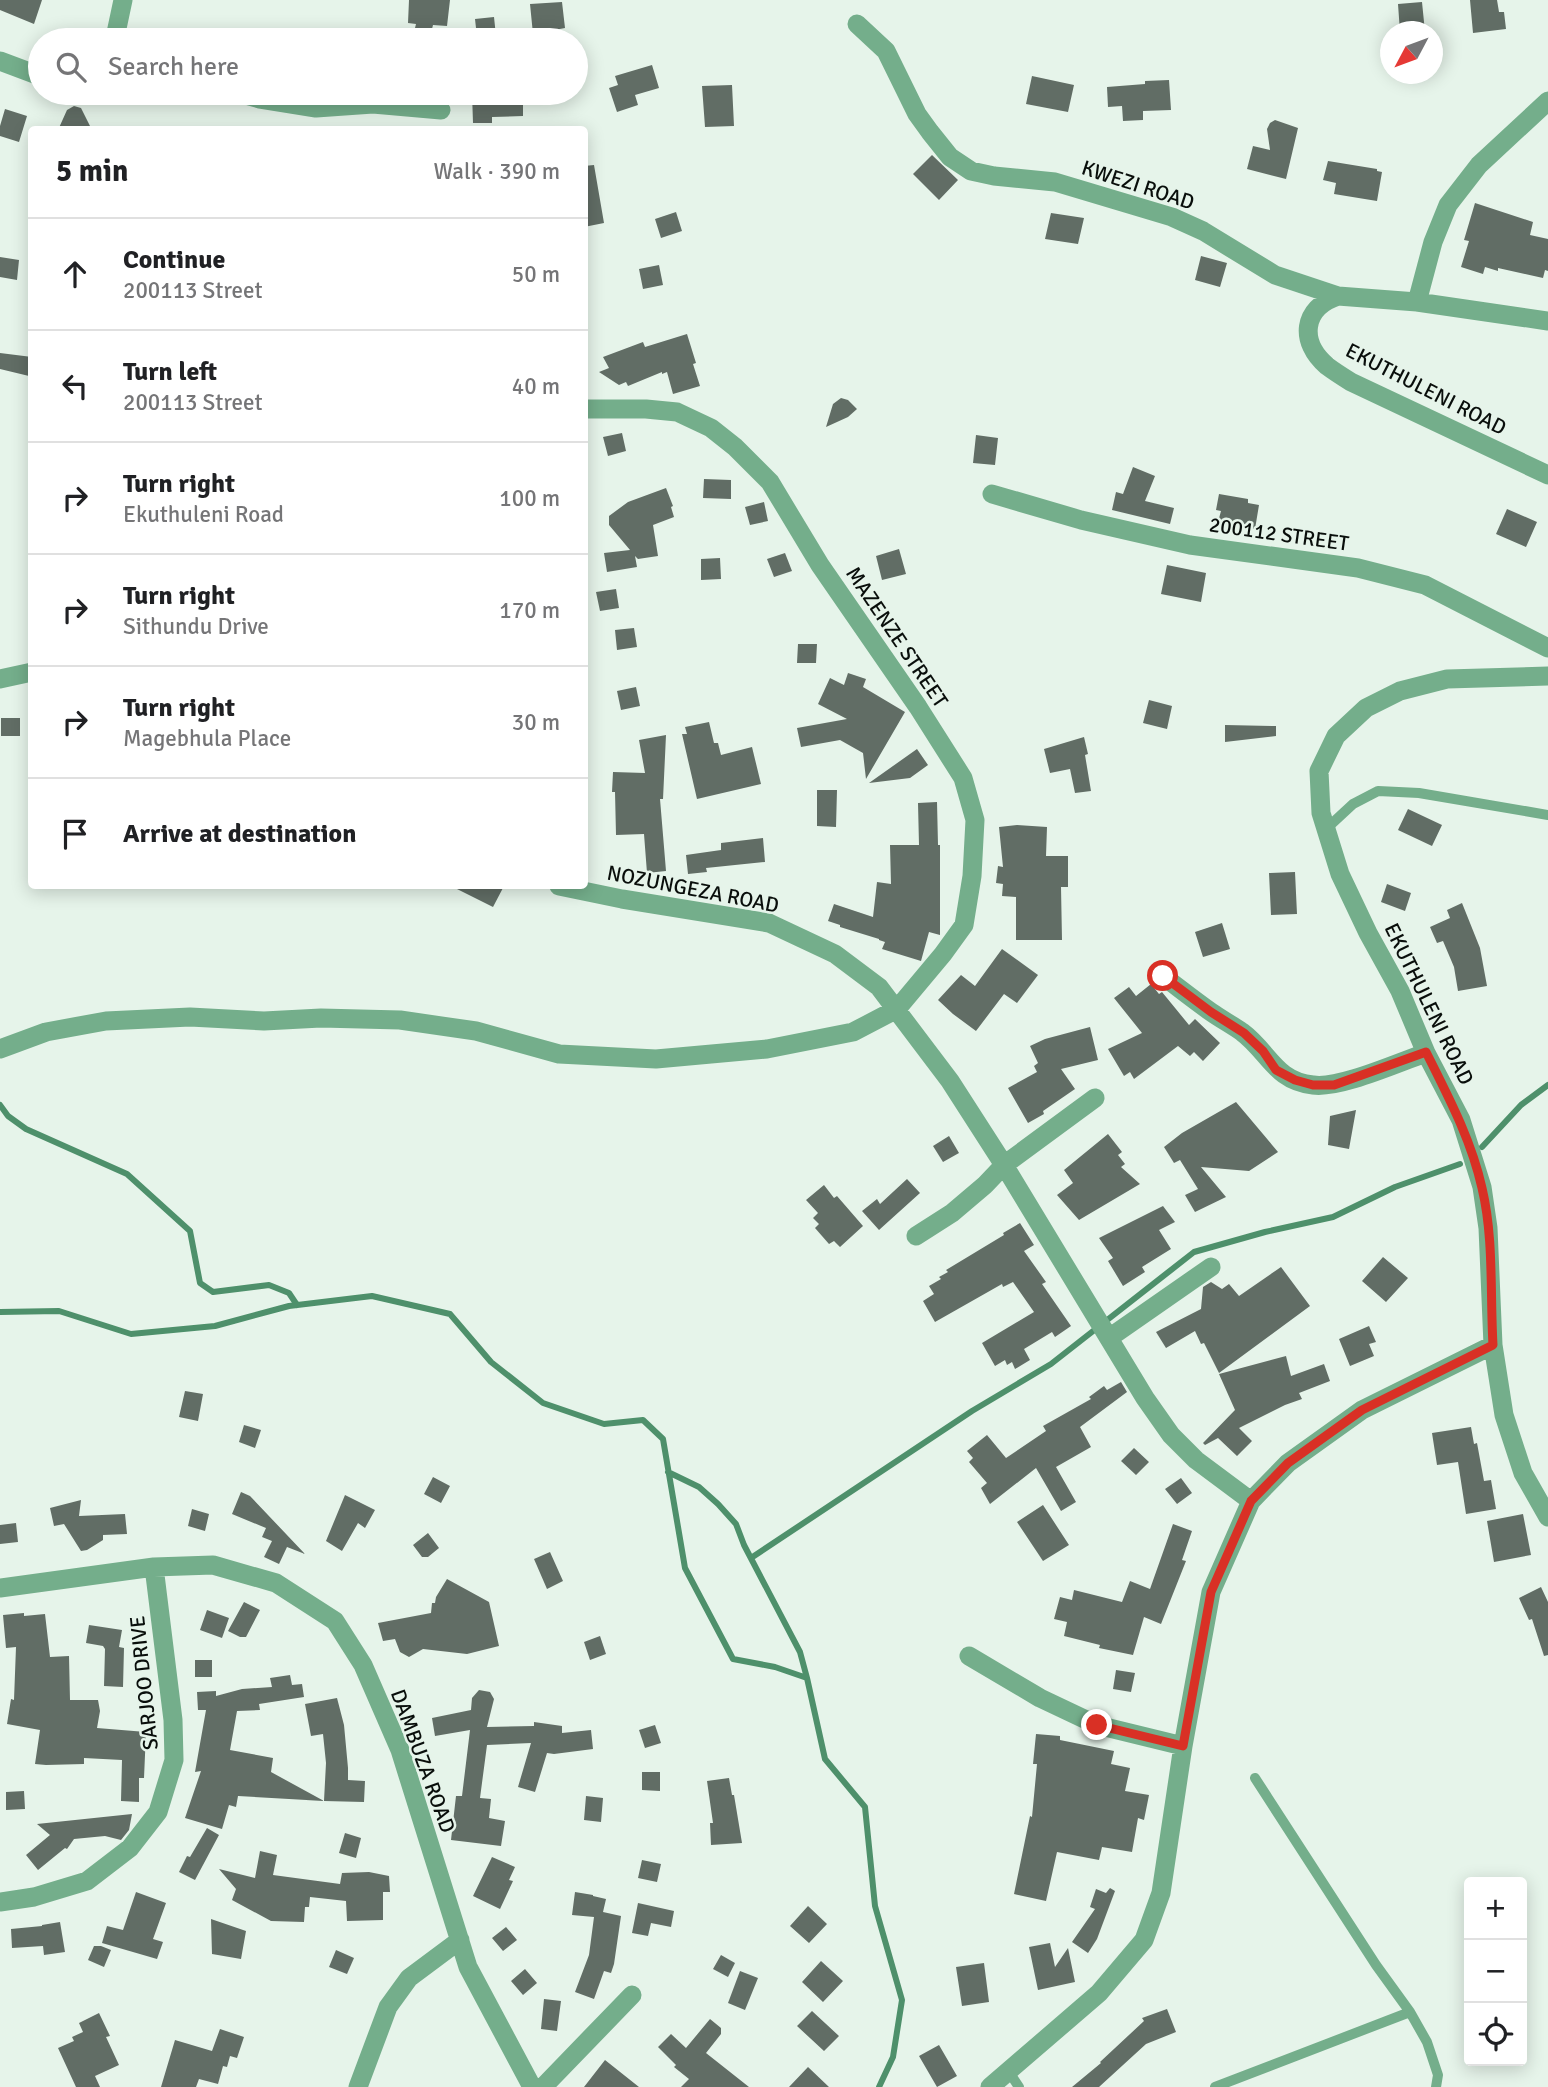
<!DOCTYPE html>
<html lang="en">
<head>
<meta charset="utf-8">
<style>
  body { margin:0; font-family:Signika,sans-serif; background:#f6f6f6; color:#202124 }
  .controls { position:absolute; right:21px; bottom:21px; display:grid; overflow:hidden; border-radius:7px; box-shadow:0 4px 18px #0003 }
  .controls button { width:63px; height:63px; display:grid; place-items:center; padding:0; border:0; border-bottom:2px solid #e0e0e0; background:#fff; color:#202124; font:35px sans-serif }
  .compass { position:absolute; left:1380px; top:21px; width:63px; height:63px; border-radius:50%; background:#fff; box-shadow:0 4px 18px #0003; rotate:229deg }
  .stop { position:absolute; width:21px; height:21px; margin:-16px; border:5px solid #d93025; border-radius:50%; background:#fff }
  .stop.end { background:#d93025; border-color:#fff; box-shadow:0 2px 7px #0008 }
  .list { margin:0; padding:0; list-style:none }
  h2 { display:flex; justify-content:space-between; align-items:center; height:91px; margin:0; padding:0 28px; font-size:30px }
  h2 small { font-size:23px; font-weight:400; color:#757577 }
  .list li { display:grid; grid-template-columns:46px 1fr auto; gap:21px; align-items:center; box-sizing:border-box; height:112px; padding:0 28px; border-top:2px solid #e0e0e0 }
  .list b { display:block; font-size:26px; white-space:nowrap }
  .list p { margin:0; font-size:23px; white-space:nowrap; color:#757577 }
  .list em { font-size:23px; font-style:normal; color:#757577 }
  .icon { flex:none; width:38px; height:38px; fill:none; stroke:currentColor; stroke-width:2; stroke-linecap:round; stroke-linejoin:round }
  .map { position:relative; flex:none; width:1548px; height:2087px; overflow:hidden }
  .search { position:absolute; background:#fff; box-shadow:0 4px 18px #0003; left:28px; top:28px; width:560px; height:77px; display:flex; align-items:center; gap:18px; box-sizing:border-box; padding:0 24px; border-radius:38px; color:#757577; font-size:26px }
  .panel { position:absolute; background:#fff; box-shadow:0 4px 18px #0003; left:28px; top:126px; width:560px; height:763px; border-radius:7px }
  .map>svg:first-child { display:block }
</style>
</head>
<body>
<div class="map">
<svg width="1548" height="2087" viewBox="0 0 1548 2087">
  <rect width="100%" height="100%" fill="#e6f4ea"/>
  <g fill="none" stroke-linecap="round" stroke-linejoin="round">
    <path stroke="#4e906b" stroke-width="6" d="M0,1105L8,1116L26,1129L127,1174L190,1231L200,1283L213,1292L269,1285L289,1293L297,1305
      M1482,1147L1521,1105L1548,1085
      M0,1312L59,1311L131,1334L215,1326L289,1306L372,1296L450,1314L491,1362L543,1403L604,1424L643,1420L663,1439L685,1568L733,1659L775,1667L807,1678L825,1759L865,1807L875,1906L902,2000L893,2057L879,2087
      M668,1472L699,1487L718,1504L736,1524L744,1545L800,1652L807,1678
      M751,1558L972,1411L1051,1364L1194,1252L1265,1232L1333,1217L1395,1187L1460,1164"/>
  </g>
  <path fill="#616d65" d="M0,0H42L34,24L0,10Z
    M409,0H450L447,26L433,25L432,29L415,28L416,24L408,23Z
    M1470,0H1497L1499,12H1504L1506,29L1473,33Z
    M562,2L565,28L533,34L530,4Z
    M1422,2L1425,32H1400L1398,4Z
    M494,17L496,36L477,37L475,19Z
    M652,65L659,88L635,95L638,105L617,112L609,88L618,85L615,76Z
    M1032,76L1074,85L1068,112L1026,104Z
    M1169,80L1171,110L1143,111V120L1123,121L1122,106L1108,107L1107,87L1145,84V81Z
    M732,85L734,126L705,127L702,86Z
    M472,93H516V97H523V116L492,117V123H473Z
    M74,106L81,108L92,130H58L67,110Z
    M5,109L27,116L19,142L0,136V126Z
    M1275,120L1298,128L1286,179L1247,169L1253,146L1270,150L1267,129L1270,123Z
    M932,155L958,180L939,200L913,174Z
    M1328,161L1377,169V171L1382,172L1377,201L1334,194L1336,183L1323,180Z
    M594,165L604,223L584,227V166Z
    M1475,203L1533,222L1530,235L1548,239V271L1545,270L1543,278L1498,268V271L1485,267L1483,274L1461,267L1469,241L1464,240Z
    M676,212L682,231L661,238L655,219Z
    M1051,213L1084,218L1078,244L1045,239Z
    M1201,256L1227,263L1220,287L1195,280Z
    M0,257L19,260L17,280L0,277Z
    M659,265L663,285L643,289L639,269Z
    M687,334L696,363L693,364L700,386L673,394L667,372L662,374V372L628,386L626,382L619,385L599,372L609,368L603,357L643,342L645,347Z
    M0,353L32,357L29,376L0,369Z
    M841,398L848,400L857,409L848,417L826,427L833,404Z
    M622,433L626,451L608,456L603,437Z
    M976,435L998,438L995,465L973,463Z
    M1133,467L1155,476L1145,501L1174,508L1170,524L1112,510L1116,492L1123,494Z
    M704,479L731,480V499L703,498Z
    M666,488L673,506L671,507L674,517L653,525L658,556L638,559L635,556L637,567L607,572L604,553L630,550L609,525V516L628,502Z
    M1219,494L1248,499V503L1259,505L1255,529L1218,522L1221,511L1216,510Z
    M764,502L768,521L750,525L745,507Z
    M1507,509L1537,522L1526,547L1496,534Z
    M899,549L906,574L882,580L876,556Z
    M785,553L792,571L774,577L767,559Z
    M720,558L721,579L701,580V559Z
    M1167,565L1206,573L1201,602L1161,594Z
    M616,589L619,608L600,611L596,592Z
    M634,628L637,647L617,650L615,630Z
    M798,644H817L816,663H797Z
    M848,673L866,679L863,687L905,712L866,779L863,753L840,740L801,747L797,728L847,719L818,704L830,678L844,685Z
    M636,687L640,706L621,710L617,691Z
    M1149,700L1172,706L1167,729L1143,723Z
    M1,718H20V736H1Z
    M709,722L714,743H718L721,755L752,747L761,784L697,799L682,734H687L685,727Z
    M1225,725L1276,726V736L1225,742Z
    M666,735L663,799H660L666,871L647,873L644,834L616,835L615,792H612L613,772L645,773L639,740Z
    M1084,737L1088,754L1085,755L1091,791L1075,793L1070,769L1050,773L1044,749Z
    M917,749L928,765L910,778L869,783Z
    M817,790H837L836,827L817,826Z
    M937,802L938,845H940V935L929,932L921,961L882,949L885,942L879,940V939L840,927V925L828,921L834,904L873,917L877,882L891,884L890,845H919L918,803Z
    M1408,809L1442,825L1432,846L1398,830Z
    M1017,825L1047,827L1046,856H1068V887H1061L1062,940H1016V897L1002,896L1003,884L996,883L998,866L1003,867L999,827Z
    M763,838L765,862L706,868L707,872L688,874L686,855L721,850V843Z
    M1295,872L1297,914L1271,915L1269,873Z
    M1387,884L1411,893L1405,911L1381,902Z
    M451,886H504L493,907Z
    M1462,903L1480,948L1487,986L1458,991L1454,967L1443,941L1437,943L1430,927L1450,918L1447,910Z
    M1222,923L1230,949L1203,957L1195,932Z
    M1002,949L1038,975L1017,1003L1004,994L976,1031L953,1014L938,1000L961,975L975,986Z
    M1151,984L1159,994L1162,992L1189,1025L1195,1019L1220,1043L1203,1061L1194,1052L1190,1056L1178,1046L1134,1079L1130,1072L1124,1076L1108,1049L1142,1033L1114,998L1129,987L1136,996Z
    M1090,1027L1098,1060L1061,1069L1075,1089L1043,1111L1044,1114L1028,1123L1008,1088L1037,1072L1034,1066L1038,1063L1030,1046L1045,1039Z
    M1236,1102L1278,1152L1249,1171L1201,1167L1226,1197L1195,1212L1185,1195L1198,1189L1180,1160L1174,1163L1164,1147L1182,1133Z
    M1356,1110L1349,1149L1328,1145L1330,1116Z
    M1108,1134L1122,1152L1118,1155L1125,1164L1121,1167L1140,1184L1079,1220L1057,1195L1073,1183L1064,1170Z
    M949,1136L959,1153L943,1162L933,1146Z
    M907,1179L920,1193L879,1230L862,1211L877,1199L880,1204Z
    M824,1185L834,1198L837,1196L863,1226L840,1247L834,1241L829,1244L815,1228L819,1224L813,1218L818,1213L806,1200Z
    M1163,1206L1175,1222L1159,1230L1171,1249L1142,1267L1145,1272L1123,1286L1108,1261L1113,1258L1099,1238Z
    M1020,1223L1034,1245L1024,1251L1046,1282L1042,1284L1071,1326L1055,1337L1052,1332L1024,1349L1030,1360L1015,1369L1012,1362L1007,1365L1005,1360L995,1366L982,1343L1034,1312L1013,1282L1003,1287L1002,1284L935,1322L923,1301L934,1294L929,1286L941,1279L939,1277L948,1272L946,1270L1004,1235L1003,1233Z
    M1383,1257L1408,1278L1386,1302L1362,1281Z
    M1281,1267L1310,1306L1219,1373L1204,1343L1201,1344L1195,1331L1166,1348L1156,1332L1201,1309L1203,1287L1211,1282L1222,1289L1229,1284L1239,1296Z
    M1369,1326L1376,1342L1369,1344L1374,1356L1350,1366L1339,1339Z
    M1286,1356L1291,1376L1324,1364L1330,1381L1299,1393L1302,1399L1285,1405L1239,1428L1252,1441L1237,1456L1218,1438L1205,1445L1203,1443L1235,1410L1219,1374Z
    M1121,1382L1127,1392L1080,1427L1091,1447L1056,1467L1076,1502L1061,1511L1036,1468L990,1504L981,1488L987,1483L969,1462L973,1458L967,1451L987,1435L1006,1458L1046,1431L1043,1426L1091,1399L1089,1397L1104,1386L1107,1390Z
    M185,1391L203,1394L198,1421L179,1417Z
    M244,1425L261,1430L255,1448L239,1442Z
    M1471,1427L1474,1444L1477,1443L1484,1481L1491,1480L1496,1509L1466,1514L1458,1462L1437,1465L1432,1433Z
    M1134,1448L1149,1462L1136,1475L1121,1461Z
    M433,1477L450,1486L441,1503L424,1494Z
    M1181,1478L1192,1493L1177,1504L1165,1489Z
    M241,1492L250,1496L305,1554L287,1547L279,1564L264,1557L272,1541L262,1537L266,1528L232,1514Z
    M345,1495L375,1510L365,1528L358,1523L342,1551L326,1541Z
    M81,1500L79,1516L125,1514L127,1534L103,1535V1540L87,1550L81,1551L64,1524L54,1526L50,1508Z
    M1043,1505L1069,1545L1043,1561L1017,1522Z
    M192,1509L209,1514L205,1531L188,1526Z
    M1523,1514L1531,1555L1494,1562L1487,1521Z
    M16,1523L18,1542L0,1544V1525Z
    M1173,1524L1192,1531L1182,1560L1186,1561L1161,1624L1144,1617L1133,1655L1099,1648L1100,1645L1064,1636L1067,1622L1054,1619L1060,1597L1072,1600L1074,1590L1122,1602L1130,1581L1150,1589Z
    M428,1533L439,1548L428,1557H422L413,1545Z
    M550,1552L563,1581L547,1589L534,1559Z
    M447,1579L489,1602L499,1646L467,1654L423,1649L409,1657L400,1652L395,1639L383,1641L378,1623L431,1613L432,1603H435L436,1597Z
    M1541,1587L1548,1602V1655L1544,1656L1532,1619L1529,1620L1519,1598Z
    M244,1602L260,1610L246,1637H240L228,1631Z
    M207,1610L229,1618L222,1638L200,1630Z
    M24,1613V1616L45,1614L50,1657L69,1656L70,1700H98L100,1711L97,1728L146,1732L144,1778H139V1802L121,1801L122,1760L84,1758V1764L46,1765L35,1764L40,1730L7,1724L11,1699L14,1700L16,1647L6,1648L3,1615Z
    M89,1625L122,1630L119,1647L124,1648L123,1687L104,1686L105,1649L103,1646L86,1643Z
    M600,1636L606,1654L590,1660L584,1642Z
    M195,1660H212V1677H195Z
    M1116,1670L1135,1673L1131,1692L1113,1689Z
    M290,1675L292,1685L302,1684L304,1697L259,1704L260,1710L237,1711L230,1750L273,1758L271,1772L324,1801L238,1796L236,1807L229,1805L222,1829L185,1818L201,1771L195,1772L206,1710H198L197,1692L216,1691V1696L242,1689L272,1687L270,1678Z
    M479,1690L490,1692L494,1699L487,1727L534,1726V1722L562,1726V1733L591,1730L593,1749L554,1754L547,1753L535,1792L518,1787L531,1743L487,1745L480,1798L491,1799L489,1818L505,1821L501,1846L451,1840L456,1796H462L470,1730L435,1736L432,1718L471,1710L472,1698Z
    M337,1698L344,1725L348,1768V1780L365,1781L364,1802L324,1801L326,1763L323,1734L311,1736L305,1704Z
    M655,1725L661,1743L645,1748L639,1730Z
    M1036,1734L1060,1736V1740L1114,1751L1111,1764L1130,1768L1125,1791L1149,1795L1144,1820L1138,1818L1132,1852L1102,1847L1099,1860L1057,1852L1046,1901L1014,1894L1030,1816L1032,1817L1037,1764H1033Z
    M642,1772H660V1791L642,1790Z
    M729,1778L732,1795H734L742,1843L711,1845L710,1823H713L707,1781Z
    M24,1791L25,1809L6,1810V1792Z
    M586,1796L603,1798L601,1822L584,1820Z
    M132,1814L129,1830L121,1840L105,1836L74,1839L67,1849L65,1848L38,1870L26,1855L50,1835L37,1824Z
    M207,1828L219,1835L195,1880L179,1872L187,1856L190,1857Z
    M345,1833L361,1838L356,1858L339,1853Z
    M260,1851L277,1855L273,1875L340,1884L342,1873L369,1872L389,1876L390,1892H383V1920L347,1921L346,1901L310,1897L309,1907H305L304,1922L271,1921L232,1900L236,1889L219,1869L255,1878Z
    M492,1857L515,1867L509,1880L513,1881L500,1909L473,1896Z
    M642,1860L661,1864L657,1882L638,1878Z
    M1110,1888L1115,1891L1097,1939L1088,1953L1072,1942L1095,1909L1090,1907L1096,1889L1106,1893Z
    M136,1892L166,1903L153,1939L163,1942L157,1959L102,1943L107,1926L123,1930Z
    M575,1892L593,1895V1896L606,1899L603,1912L621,1916L614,1964L611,1973L604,1971L594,1999L575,1992L589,1955L594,1917L572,1915Z
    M638,1903L674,1911L671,1927L651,1923L648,1936L632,1933Z
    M808,1906L827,1924L809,1943L790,1926Z
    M211,1919L246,1931L241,1959L212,1954Z
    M60,1922L65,1952L44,1955L43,1946L12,1948L11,1929L42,1926V1925Z
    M506,1927L517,1940L503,1951L492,1938Z
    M1050,1943L1055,1967L1068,1948L1075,1982L1038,1990L1029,1947Z
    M94,1946H101L111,1950L104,1967L88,1960Z
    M336,1950L354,1958L347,1974L329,1967Z
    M721,1955L735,1963L728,1977L713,1969Z
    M821,1961L843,1981L823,2002L802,1982Z
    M984,1963L989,2002L962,2006L956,1967Z
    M525,1969L537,1983L523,1995L511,1981Z
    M740,1971L758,1978L745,2010L728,2003Z
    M544,1999L561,2001L557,2031L541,2029Z
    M1167,2009L1176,2032L1146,2044L1099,2087H1072L1101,2063L1100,2062L1144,2021L1142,2018Z
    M812,2011L839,2036L824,2051L797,2026Z
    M99,2013L110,2036L106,2037L119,2065L95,2076L100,2087H76L58,2048L74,2041L72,2037L83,2032L79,2023Z
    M710,2019L721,2028V2034L706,2053L749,2087H681L689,2079L674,2067L676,2065L658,2047L671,2034L686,2048Z
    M220,2029L244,2037L237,2058L230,2056L227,2067L223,2066L218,2084L199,2079L196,2087H161L175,2040L212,2051Z
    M939,2045L957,2076L937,2087L919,2056Z
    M605,2060L639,2087H584Z
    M808,2067L829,2087H789Z"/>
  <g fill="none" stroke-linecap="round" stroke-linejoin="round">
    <path stroke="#74ae8b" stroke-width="10" d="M1326,829L1353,804L1378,791L1419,793L1548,815
      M1255,1778L1376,1965L1410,2012L1427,2042L1438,2075L1436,2087
      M1009,2072L1019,2087
      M1215,2087L1410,2012"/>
    <path stroke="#74ae8b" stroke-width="19" d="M857,24L886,51L917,114L930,132L950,157L971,171L994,176L1055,182L1172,217L1203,231L1275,275L1338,296L1417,302L1548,321
      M112,40L116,33L123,0
      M0,61L40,76
      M239,93L260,99L316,108L373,104L441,110
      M1338,296C1302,308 1299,342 1327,366C1335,372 1343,377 1351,382L1548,475
      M1417,302L1433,242L1448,205L1479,165L1548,101
      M992,494L1081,520L1190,545L1358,568L1425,585L1548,648
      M1548,676L1447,679L1400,691L1366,708L1336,736L1319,771L1321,813L1340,874L1368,933L1400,991L1426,1053L1461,1120L1482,1187L1488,1228L1493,1345L1504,1415L1523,1473L1548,1517
      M0,679L32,672
      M559,886L622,899L769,923L835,954L879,987L950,1081L1004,1165L1145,1398L1171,1435L1196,1460L1251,1501
      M1163,976C1179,988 1194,1000 1211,1012C1221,1019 1232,1025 1242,1032C1269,1052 1275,1081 1313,1085C1340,1089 1399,1062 1426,1053
      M0,1049L46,1032L106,1021L190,1017L264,1021L321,1018L400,1020L476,1031L559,1054L656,1059L767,1049L853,1032L897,1009L943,954L964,925L972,876L975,820L963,778L918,707L820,565L770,482L735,447L711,428L677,412L646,409H584
      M916,1236L952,1213L985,1185L1004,1165L1095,1098
      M1109,1338L1211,1267
      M0,1588L154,1567L213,1565L276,1583L335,1621L363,1665L400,1750L468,1967L532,2087
      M969,1656L1040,1698L1097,1725L1183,1746
      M0,1902L34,1897L87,1881L130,1848L158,1812L174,1760L173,1720L154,1567
      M358,2087L388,2007L409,1978L460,1940
      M543,2087L632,1995
      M990,2087L1099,1993L1144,1940L1161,1893L1183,1746L1211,1592L1251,1501L1288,1463L1362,1410L1493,1345"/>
  </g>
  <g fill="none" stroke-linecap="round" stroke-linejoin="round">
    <path stroke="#d93025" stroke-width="9" d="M1097,1725L1183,1746L1211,1592L1251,1501L1288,1463L1362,1410L1493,1345C1490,1293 1494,1238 1482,1188C1471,1139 1448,1096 1426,1052L1334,1085H1313L1295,1080L1276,1070L1263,1051L1244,1033L1211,1012L1163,976"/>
  </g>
  <g text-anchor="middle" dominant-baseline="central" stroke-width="5" stroke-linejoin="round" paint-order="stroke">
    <g font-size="21" fill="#090e0b" stroke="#e6f4ea">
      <text transform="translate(1138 185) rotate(18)">KWEZI ROAD</text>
      <text transform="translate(1426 389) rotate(27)">EKUTHULENI ROAD</text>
      <text transform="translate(1279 534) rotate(8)">200112 STREET</text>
      <text transform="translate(897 637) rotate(56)">MAZENZE STREET</text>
      <text transform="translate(693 889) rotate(11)">NOZUNGEZA ROAD</text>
      <text transform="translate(1429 1004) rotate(64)">EKUTHULENI ROAD</text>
      <text transform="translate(144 1683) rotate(-96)">SARJOO DRIVE</text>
      <text transform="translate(423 1761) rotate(70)">DAMBUZA ROAD</text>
    </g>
  </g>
</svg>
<div class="controls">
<button>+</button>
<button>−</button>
<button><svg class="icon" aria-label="locate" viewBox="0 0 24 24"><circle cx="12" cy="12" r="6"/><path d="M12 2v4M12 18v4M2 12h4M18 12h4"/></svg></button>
</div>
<svg class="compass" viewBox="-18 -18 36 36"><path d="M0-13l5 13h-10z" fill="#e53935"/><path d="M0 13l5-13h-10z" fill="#757577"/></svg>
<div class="stop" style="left:1163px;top:976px"></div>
<div class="stop end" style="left:1097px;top:1725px"></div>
<div class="search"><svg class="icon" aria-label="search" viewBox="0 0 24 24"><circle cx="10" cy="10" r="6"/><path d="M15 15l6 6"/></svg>Search here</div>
<section class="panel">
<h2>5 min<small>Walk · 390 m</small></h2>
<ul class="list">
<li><svg class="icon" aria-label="ahead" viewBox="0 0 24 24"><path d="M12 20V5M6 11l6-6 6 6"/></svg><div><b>Continue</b><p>200113 Street</p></div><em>50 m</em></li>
<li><svg class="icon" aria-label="left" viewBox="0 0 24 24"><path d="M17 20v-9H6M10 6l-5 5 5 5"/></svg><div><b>Turn left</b><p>200113 Street</p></div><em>40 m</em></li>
<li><svg class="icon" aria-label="right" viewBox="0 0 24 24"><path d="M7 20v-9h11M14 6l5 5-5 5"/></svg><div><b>Turn right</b><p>Ekuthuleni Road</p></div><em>100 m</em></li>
<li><svg class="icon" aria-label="right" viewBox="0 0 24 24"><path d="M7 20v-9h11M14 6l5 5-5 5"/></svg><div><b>Turn right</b><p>Sithundu Drive</p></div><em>170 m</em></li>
<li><svg class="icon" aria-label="right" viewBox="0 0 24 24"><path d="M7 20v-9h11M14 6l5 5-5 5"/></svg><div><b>Turn right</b><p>Magebhula Place</p></div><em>30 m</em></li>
<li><svg class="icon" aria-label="arrive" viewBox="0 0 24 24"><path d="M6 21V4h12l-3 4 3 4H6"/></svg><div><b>Arrive at destination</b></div></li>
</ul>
</section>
</div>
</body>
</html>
